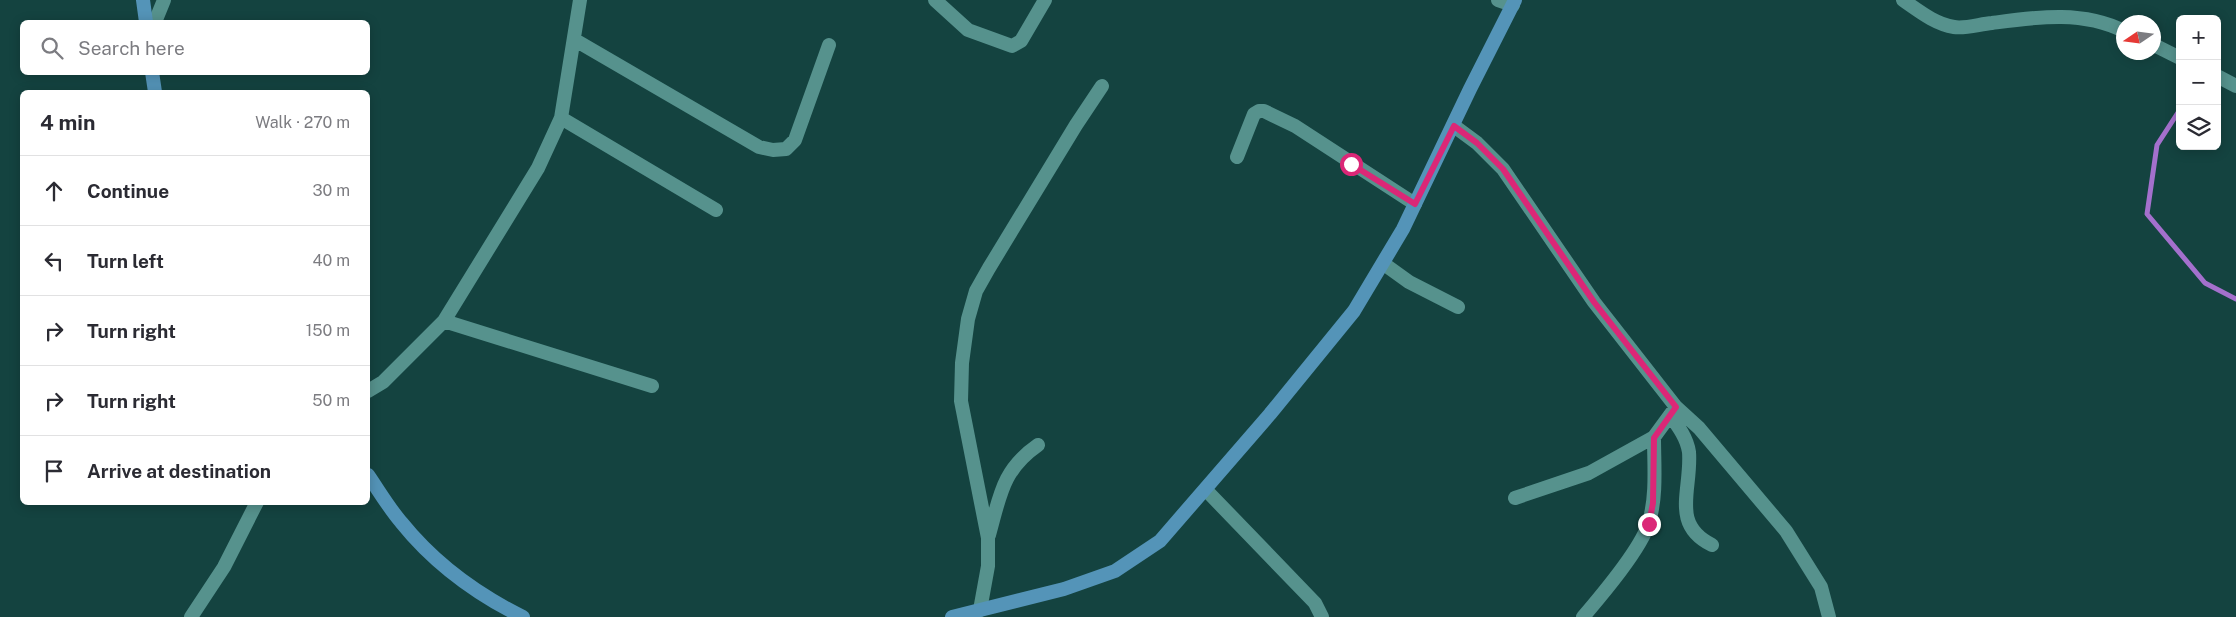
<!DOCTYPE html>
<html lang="en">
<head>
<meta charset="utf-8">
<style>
  body { margin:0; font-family:"Public Sans",sans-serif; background:#f2f2f3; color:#2b2b33 }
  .controls { position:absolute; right:15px; top:15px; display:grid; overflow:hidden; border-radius:8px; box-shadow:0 2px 12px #0003 }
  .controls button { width:45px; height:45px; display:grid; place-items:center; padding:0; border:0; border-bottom:1px solid #e1e1e2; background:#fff; color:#2b2b33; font:25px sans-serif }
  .compass { position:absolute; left:2116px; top:15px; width:45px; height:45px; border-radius:50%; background:#fff; box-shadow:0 2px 12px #0003; rotate:257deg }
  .stop { position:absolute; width:15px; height:15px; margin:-11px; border:4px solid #db2777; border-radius:50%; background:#fff }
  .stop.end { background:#db2777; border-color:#fff; box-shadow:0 1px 5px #0008 }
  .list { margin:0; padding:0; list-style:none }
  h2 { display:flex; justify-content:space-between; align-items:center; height:65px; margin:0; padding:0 20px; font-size:21px }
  h2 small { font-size:16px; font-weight:400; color:#7c7c81 }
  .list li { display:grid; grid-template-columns:32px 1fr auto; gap:15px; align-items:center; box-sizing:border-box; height:70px; padding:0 20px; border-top:1px solid #e1e1e2 }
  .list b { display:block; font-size:19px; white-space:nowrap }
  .list em { font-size:16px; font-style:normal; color:#7c7c81 }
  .icon { flex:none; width:28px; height:28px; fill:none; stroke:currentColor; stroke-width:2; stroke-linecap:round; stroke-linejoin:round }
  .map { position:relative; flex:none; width:2236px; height:617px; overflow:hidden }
  .search { position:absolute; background:#fff; box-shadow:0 2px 12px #0003; left:20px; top:20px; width:350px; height:55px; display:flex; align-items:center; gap:12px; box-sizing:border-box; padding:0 18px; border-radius:8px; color:#7c7c81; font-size:19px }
  .panel { position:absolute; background:#fff; box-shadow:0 2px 12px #0003; left:20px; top:90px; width:350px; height:415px; border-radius:8px }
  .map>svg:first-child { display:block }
</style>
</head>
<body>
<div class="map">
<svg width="2236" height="617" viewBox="0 0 2236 617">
  <rect width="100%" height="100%" fill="#144340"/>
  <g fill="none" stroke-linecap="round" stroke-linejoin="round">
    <path stroke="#a470cd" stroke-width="5" d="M2179,111L2157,145L2147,214L2205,283L2236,299"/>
    <path stroke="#56928d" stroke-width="14" d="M935,0L968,30L1012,46L1021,41L1045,0
      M1498,0L1513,5
      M1903,0C1919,11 1935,24 1954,27C1965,29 1980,24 1992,23C2037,17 2082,10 2124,31
      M155,22L164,0
      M575,40L759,147L773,150L786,149L795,140L829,45
      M2154,45L2180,58
      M2217,76L2236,86
      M561,118L716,210
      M1454,126L1477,143L1503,169L1594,302L1676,407L1699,428L1786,531L1821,587L1829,617
      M1237,157L1254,114L1259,111H1264L1295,126L1415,204
      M1384,264L1409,282L1458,307
      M444,321L652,386
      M368,391L383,382L444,321L538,168L561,118L580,0
      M1670,415C1678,426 1687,438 1689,452C1692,490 1670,524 1712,545
      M1206,490L1315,603L1322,617
      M1515,498L1589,473L1654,437L1676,407
      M989,535C1000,496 1002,470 1038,445
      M980,610L988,566V538L961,401L962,363L968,319L976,291L989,268L1076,125L1102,86
      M191,617L224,567L257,502
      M1583,617C1601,596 1642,548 1649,522C1657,495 1654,465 1654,437"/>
    <path stroke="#5494b8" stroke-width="14" d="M143,0L146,22
      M152,72L155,92
      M368,475C379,491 389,508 401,522C434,563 476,594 523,617
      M952,617L1064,589L1115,571L1160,541L1270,414L1354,311L1403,229L1470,89L1515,0"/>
  </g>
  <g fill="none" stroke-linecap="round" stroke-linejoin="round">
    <path stroke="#db2777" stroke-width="6" d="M1351,164L1415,204L1454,126L1477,143L1503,169L1594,302L1676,407L1654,438L1653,503L1649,524"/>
  </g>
</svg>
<div class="controls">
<button>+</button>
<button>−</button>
<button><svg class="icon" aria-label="layers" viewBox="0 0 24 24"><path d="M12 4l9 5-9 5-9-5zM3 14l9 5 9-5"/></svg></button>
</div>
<svg class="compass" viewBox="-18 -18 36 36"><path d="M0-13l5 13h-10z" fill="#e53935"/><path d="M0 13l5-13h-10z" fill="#7c7c81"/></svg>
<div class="stop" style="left:1351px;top:164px"></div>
<div class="stop end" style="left:1649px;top:524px"></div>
<div class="search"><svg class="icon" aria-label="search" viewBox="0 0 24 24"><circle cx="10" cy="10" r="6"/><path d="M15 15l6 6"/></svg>Search here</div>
<section class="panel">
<h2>4 min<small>Walk · 270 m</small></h2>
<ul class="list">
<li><svg class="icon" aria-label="ahead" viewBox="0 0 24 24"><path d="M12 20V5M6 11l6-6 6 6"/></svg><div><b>Continue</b></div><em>30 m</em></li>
<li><svg class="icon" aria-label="left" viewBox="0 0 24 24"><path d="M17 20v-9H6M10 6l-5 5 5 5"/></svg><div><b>Turn left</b></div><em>40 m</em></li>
<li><svg class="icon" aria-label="right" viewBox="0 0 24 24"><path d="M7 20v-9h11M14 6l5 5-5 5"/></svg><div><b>Turn right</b></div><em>150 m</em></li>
<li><svg class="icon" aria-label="right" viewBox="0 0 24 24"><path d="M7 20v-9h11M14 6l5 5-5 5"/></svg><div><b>Turn right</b></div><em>50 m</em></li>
<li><svg class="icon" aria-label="arrive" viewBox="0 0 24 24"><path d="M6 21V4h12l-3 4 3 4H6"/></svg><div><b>Arrive at destination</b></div></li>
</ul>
</section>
</div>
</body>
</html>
